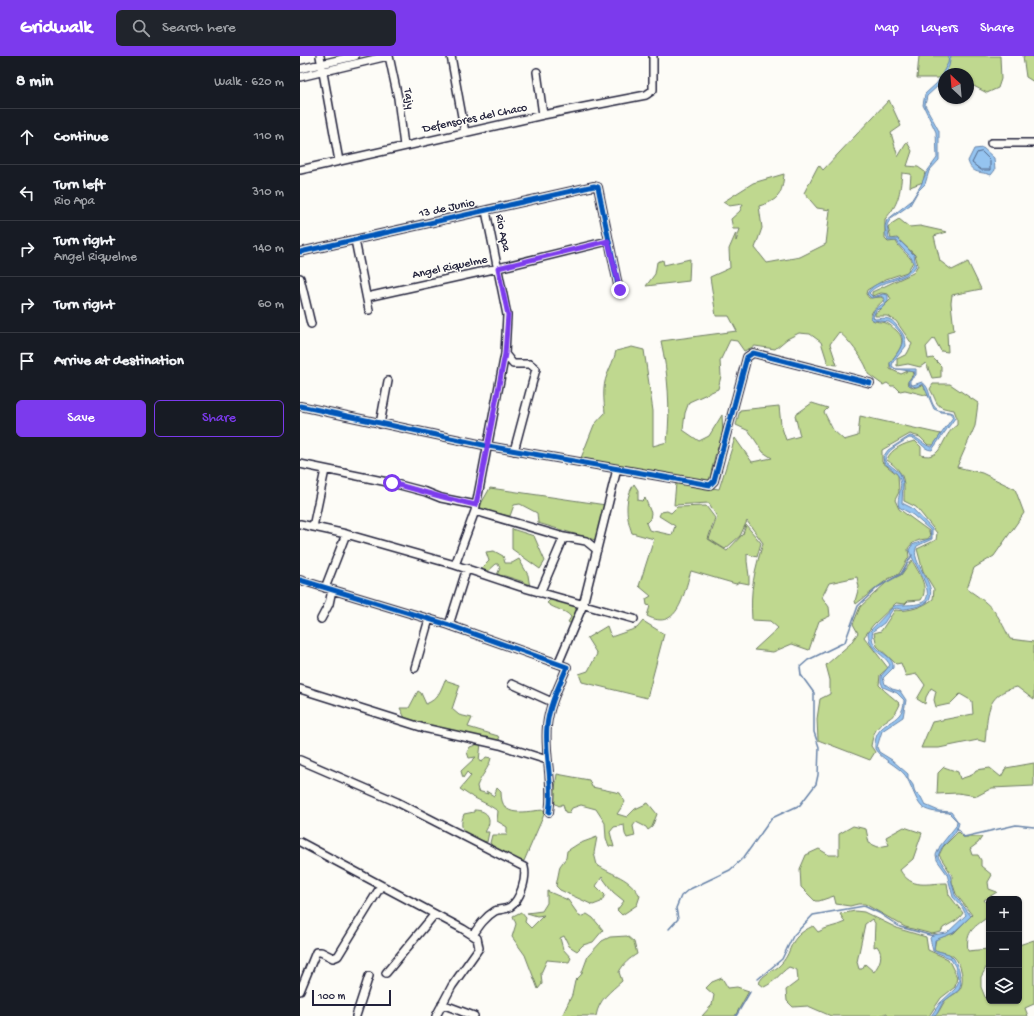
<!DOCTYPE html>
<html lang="en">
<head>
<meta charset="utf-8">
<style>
  body { margin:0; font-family:"Gochi Hand",sans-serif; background:#20242c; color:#f1f3f6 }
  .controls { position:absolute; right:12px; bottom:12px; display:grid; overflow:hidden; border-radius:6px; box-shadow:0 1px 3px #0004 }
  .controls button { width:36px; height:36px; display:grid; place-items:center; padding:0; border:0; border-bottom:1px solid #363941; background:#171b24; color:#f1f3f6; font:20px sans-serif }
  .compass { position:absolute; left:638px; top:12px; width:36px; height:36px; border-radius:50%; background:#171b24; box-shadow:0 1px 3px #0004; rotate:334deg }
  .scale { position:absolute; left:12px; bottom:10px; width:79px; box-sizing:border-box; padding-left:4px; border:2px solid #22223b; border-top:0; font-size:11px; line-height:14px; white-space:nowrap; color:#22223b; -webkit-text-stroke:3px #fdfcf7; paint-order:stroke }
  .stop { position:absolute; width:12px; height:12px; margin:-9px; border:3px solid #7c3aed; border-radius:50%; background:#fff }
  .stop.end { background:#7c3aed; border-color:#fff; box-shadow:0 1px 4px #0008 }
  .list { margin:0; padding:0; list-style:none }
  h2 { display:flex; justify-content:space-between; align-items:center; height:52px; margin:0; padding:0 16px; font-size:17px }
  h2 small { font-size:13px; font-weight:400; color:#9ea1a6 }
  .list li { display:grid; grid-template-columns:26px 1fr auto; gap:12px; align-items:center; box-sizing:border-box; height:56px; padding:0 16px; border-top:1px solid #363941 }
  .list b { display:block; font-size:15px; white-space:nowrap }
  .list p { margin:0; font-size:13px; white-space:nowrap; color:#9ea1a6 }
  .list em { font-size:13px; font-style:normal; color:#9ea1a6 }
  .actions { display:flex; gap:8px; padding:12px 16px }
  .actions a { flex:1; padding:9px 0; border:1px solid #7c3aed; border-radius:6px; text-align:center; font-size:14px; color:#7c3aed }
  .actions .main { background:#7c3aed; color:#fff }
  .icon { flex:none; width:22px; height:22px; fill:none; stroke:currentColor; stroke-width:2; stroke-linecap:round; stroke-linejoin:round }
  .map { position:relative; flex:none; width:734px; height:960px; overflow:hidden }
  header { display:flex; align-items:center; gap:24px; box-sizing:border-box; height:56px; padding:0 20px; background:#7c3aed; color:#fff }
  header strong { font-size:19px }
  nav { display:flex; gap:22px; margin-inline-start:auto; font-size:14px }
  .search { width:280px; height:36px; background:#20242c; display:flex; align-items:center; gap:10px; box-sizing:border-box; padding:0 14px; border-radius:6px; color:#9ea1a6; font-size:15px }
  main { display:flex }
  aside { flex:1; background:#171b24 }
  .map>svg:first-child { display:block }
</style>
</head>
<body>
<header>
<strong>Gridwalk</strong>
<div class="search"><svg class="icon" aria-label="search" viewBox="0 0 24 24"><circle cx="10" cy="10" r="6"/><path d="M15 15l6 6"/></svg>Search here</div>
<nav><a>Map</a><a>Layers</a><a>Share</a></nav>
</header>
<main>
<aside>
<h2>8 min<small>Walk · 620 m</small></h2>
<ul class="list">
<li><svg class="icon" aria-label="ahead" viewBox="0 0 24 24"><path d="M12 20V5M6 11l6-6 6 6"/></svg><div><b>Continue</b></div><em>110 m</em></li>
<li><svg class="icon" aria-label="left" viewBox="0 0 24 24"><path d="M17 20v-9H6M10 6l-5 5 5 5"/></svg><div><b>Turn left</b><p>Rio Apa</p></div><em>310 m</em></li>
<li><svg class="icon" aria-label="right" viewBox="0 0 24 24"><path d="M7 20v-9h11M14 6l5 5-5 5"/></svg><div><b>Turn right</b><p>Angel Riquelme</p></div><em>140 m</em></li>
<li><svg class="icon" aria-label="right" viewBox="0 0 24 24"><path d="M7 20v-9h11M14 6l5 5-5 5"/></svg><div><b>Turn right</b></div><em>60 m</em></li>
<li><svg class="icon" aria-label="arrive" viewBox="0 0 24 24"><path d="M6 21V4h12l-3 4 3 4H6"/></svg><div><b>Arrive at destination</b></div></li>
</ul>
<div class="actions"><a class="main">Save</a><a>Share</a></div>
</aside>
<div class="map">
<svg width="734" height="960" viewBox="0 0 734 960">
  <rect width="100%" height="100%" fill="#fdfcf7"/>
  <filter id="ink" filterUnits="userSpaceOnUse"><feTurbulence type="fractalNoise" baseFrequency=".025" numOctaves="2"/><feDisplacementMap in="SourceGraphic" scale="8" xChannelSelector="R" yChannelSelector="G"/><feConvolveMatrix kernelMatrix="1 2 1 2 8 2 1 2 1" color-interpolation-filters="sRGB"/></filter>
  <g filter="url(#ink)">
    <path fill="#bfd88f" stroke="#707d65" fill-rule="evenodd" d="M619,0H700L701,23L698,32L687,37L668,27V18H644V22H617Z
      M723,0H734V26L726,21Z
      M589,44L601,70L591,77L598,101L607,86L612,95L607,110L618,111L625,116L623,126L610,131L611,118L602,117C600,137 599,148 585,163V183L588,186L596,185C599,193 608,198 613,206L607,216L586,223L567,234L566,238L569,242L581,241L584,243C580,250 569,254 571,263C576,267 581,265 586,267C590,268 593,272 596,274C609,286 597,296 590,307V313L601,318L608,315L613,316L614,317L607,327L613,332L623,329L629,340L605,334L600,335L595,330H591L587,327L583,329L568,318C568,308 548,283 539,276L530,288L537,309L528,308L521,286L510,278L499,277L487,283L475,293L455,290L444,295L437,285L430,284L420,305L421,320L418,333L389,346L385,357L383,374L399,385L409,380L422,359L423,377L415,400L409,426L281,402L294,369L305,357C304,345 302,331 307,319C310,311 314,304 316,295L332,291L344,294L353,355V390L367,386C371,353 368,317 361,285L437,275L429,260H416L410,221L430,212L429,193L436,177V185L440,173H433L431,163L440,155L443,148L429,150L423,146L453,127L484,118C482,139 479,144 459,150L462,172L455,192L467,207L500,201L526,188L530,154L517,152L504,137L518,110L519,109L523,114Z
      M599,163L609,171L620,170L647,176L634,180L640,205L652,214L668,206L681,233L652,239L651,247L654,274L647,276L648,296L641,295L634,282L626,291L628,303L633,302L641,310V321L632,322L626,307L620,311L608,308L597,310V303L607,298L612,288L596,265L587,260H575V257L580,254L591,243L588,238L581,237L572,240V236L613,217L618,209L615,199L597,182L591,183L588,172L591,168Z
      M390,203L389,225L346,230L355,218L357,206L363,204L364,209Z
      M633,328H650L678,347L675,370L657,411L682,417L715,433L724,457L694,500L674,512L667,533C694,551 696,555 710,583L734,586V644L717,631C685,638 688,658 685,686L678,684L639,692H621L632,666L673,658L672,645L660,638L650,648L636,651L634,644L636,635L631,632L626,641L625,648L617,643L625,629L617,618L606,620L601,607L596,608L577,590L574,577L581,575L595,554C608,556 623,551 633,543L634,533L623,515L617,493L636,484L637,477L616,451L604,445C604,424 606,418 587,404C590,393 605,387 615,385L621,391V399C644,405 640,380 657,369V362L654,354C634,351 639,349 630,333Z
      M512,347L528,352L524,356L533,374L544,384L558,380L560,360L641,378L634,389H628L620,381L610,378L582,394V406L598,419L599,436L595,444L599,453L629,475L630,480L628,483C620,483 611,486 608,493L609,501L599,518L588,523L556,548L555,545L559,531L557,521L529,527L522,541L529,551L530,560L519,565L509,594L492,588L473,596L454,594L478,572L470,565L452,564C450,532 454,517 463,487L447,465L440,480L425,493L409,483L417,461L409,447L374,449L376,427L419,433L435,382L452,406L472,402L463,396L449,375L436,369L440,354L479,350L481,369L486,384L500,380L495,359Z
      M334,428L338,434V444L342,445L345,442L351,457L350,463L346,467L349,474L372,479L375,470L359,460L361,456L367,455L371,457L377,451L406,450L415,462L408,483L427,495L443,478L446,469L461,487L457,501L447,498C446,508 450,517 449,528L439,526L436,528L391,515C384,535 379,577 347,560L350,550L347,549L346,543L351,540L339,530L354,483L332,477C326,460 324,444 334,428Z
      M190,432L306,449L295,484L238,467L237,457L220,448L214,449L210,460L178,453Z
      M212,473L234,480L245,505L240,513L212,493Z
      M194,495L203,500L205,507H212L219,503L228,519L230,532H223L224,526L205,520L197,519L200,512L198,508H196L185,518L182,512L189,505L186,496Z
      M612,504C618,516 630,531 621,544L608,545L605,548L596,547L573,569L564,581L588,612L580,619L579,629C586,637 593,641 600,648C593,666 585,661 576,674C573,678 572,685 571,690L575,696L570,704L518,684L517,663L520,643L530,638V624L526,609L550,588L558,577L553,568L560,551L588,525L601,519Z
      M251,543L283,550L273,569L268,566L271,561C265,553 255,554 247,547Z
      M343,565L364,578L347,642L282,626L279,618L288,615L297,598L287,582L307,570L311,581L337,572Z
      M145,624L160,629L152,653L159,659L172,662L168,671L198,680L200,685L106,664L100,652H109L118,635L121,637L126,648C138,643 140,636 145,624Z
      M181,687L179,705L182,706L186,701L191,702C189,712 181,720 177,730L178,735L188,738L186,735L194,740L197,732L201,736C201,765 226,754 246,754L224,805C213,804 197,795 190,787L192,779H207V771L197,765L198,755C186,746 171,742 160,733L171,720L167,716L163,722L161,715L176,701L169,702L167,696L170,691Z
      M734,707V730L692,732L677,740L658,737L637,738L638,717L644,711L658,716L660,723L672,719L676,714L690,712L701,721L706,712Z
      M257,718L289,724L292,731L320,737L325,746L317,758L327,761L335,753L348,747L357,758L352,771L348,774L346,771L336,766L333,770L335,780L327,782L325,778L324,769L314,771L310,776L314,791L309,790L306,782L305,767L296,753L281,749L272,752L269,757L265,756L263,748L259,750L250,744L255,733Z
      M174,754C189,754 193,764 185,776H189L187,786C171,782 156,778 164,758L174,756Z
      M553,770L566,773L569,787L578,791L589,789L586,781L604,771L622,777L613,803L600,814C612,834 626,827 647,827L649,839L663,857C658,865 651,867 643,872L641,876L632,878L605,871L565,848H558L550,850L536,848L534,840L519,845H515L501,831L500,813L506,799L519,793L529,799H539V778Z
      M658,776L663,781H682L678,787L670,793L672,799H678L681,804V810L692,819L688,826L689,833L697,836L684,844L689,850V860C675,871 665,874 668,895L688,893V908L681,921V931L685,941L689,945L694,946L719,945V889L734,884V948L725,952L728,960H634C640,956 641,950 645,945C649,940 657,938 660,933C665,925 661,907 654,901C648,896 640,897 634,893L636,883L654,877L672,859L656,838L652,826V819L639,799L643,791Z
      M297,781L294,797L297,809C314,820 329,821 340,840L337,849L322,859L317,854L324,845L313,836L302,821L296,830L305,839L301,846L293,849L260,834L256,830L260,810L266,802L267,795L278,788Z
      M247,835L268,844L280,861L287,858L293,862L303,874L293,886L283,889L277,895L269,890L264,880L260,882L263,893L271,902L269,906L247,904L241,917L242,928L238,933L225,899L212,881L216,868L213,860L221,856L226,862L225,866L231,872L244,859L237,860L227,857L242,855L247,847Z
      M555,855L564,856L599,873L626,881L628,894L648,903L657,921L655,931L641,942L629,960H587V957L578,960H531L508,950L493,951L487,945L486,934L498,925L497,914L489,911C480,917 474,927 464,931L459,927C462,919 471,916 478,911C495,896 485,883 513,870L518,876C526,871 535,871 545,866L540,858ZM572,863L575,867L574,891L577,890C584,899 580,907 574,916L565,908L562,913H559L557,906L565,868Z
      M327,880L334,886L337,898C329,903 324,907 319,916L322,925C310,936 299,943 296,960H262L272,939L275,925L281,919L288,900L302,885L310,881Z
      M422,922L428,932L437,931L449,935L435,960H402L412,949L414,939L406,932L412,926Z"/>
    <path fill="#95c4f0" stroke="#6783a8" d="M649,0H651L649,10L639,29L627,40L625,49L639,75V104L629,115L625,128L618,135L610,149L591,162L587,169L589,183H598L614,199L616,210C606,226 581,223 569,237L573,241L583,238L588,239V245L582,252L576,254L573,261L575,263C587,262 590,261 597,270C603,278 605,279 606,290L593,306L592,310L596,313H616V319L610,324V328L613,329L622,326C632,332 628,348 638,354C642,356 648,355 653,357L655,362L632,394C622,394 620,382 609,382C601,387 585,395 585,405L600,417L603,427L602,447L612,452L632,473V483L617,490C608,506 640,529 628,545C624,550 611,552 605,553C601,554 598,551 593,553L584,567L573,575C567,597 595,596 593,612L583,622L585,628L592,633L600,635L606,644L603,661L582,675L577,691L579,696L592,704L608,718V722L613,729L615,737L621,741L625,749L639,755L651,756L659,767C657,777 650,782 644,789C641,792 639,797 638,801L650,819L655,839L671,860L653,877L635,884L634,894L649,898L654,903L659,914L661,927L659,934L643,946L637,958L631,960L640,947L655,933L659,925L655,910L650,902L633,895L630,882L633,879L647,877L666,859L662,851L653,841L647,818L637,804L636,799L640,790L656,770L657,765L649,757C641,756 630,757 622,751C615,744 611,727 605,719C598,710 580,702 575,693C573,661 604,672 604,644L597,637L583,631L581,626V620L590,609C582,595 570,597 568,577L594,550C599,548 614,550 621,547C640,541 611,504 609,494L612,489L631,482L630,474L613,459L599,451C597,445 599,442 600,435C603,420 595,415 584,407L583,401L588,394L610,380C619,381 624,390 632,391L653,361L650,357L641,356L634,353L623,328L616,331L609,329L608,325L614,319L615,316L591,312L590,307C602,291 611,281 589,266L573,264L571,262L574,254L584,247L585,243L581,240L571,242L567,238C575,220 606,227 614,207C610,197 601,194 597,185H588L586,180L585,170L587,164L611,145L621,129L626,117L637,102L636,76L623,49L625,38L637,27L648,7Z
      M683,92L694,102L695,114L691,119C681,115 672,119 668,105L674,93Z"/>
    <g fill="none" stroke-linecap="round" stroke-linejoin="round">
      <path stroke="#506383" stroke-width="1" d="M682,96L690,104V114H681L672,107L677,97Z"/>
      <path stroke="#6783a8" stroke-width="1.5" d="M657,772L664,781L716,769L734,771
        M369,873L378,863L376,852L381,840L388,834L430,814L444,801L472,762L500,749L516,728L518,719L519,691L514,676V637L501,619L500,611L508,604L545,586L558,550L578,531L601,518L612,499
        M458,923L482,903L493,880L513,859L564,850L579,857L600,871L633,880
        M436,960L450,936"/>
      <defs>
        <path id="minor" d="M20,0L39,105
          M89,0L98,42L104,90
          M151,0L165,77
          M0,13L55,0
          M237,16L243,59
          M0,21L88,0
          M691,87H734
          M0,114L243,59L346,39L353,34V0
          M55,184L69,254
          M0,196L294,130L298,131L319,234
          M0,222L11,268
          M67,241L198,212L308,185
          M205,298L213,308H230L236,313L214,395
          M0,350L188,390L410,429L414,425L447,301L453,297L570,327
          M80,368L88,325
          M0,408L92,427L126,436L141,442L176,449
          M175,455L264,481L240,537
          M0,468L46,478L155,509L221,531L334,563
          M13,471L25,414
          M264,481L286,485L297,494
          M155,509L175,455L205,298L207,259L186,155
          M0,524L149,569L267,611C259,630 249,649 247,670C244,698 254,728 249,756
          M25,532L46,478
          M21,563L29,548L32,534
          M149,569L167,512
          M258,608L283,549L317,413
          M115,612L129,563
          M212,628L252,646
          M0,633L124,672L200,689L247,704
          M0,704L97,746L224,811C227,823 220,844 210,851C205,854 199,853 195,855C185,861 179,870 173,879
          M0,786L163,873L177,882L179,892L152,930L136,960
          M86,917L134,859
          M0,935L16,896H21L33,902L38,900L81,830
          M142,948L174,960
          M56,960L69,920"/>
      </defs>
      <use href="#minor" stroke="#22223b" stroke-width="10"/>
      <use href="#minor" stroke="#fdfcf7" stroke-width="7"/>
      <defs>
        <path id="cycleway" d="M0,196L294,130L298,131L319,234
          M0,350L188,390L410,429L414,425L447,301L453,297L570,327
          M0,524L149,569L267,611C259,630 249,649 247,670C244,698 254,728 249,756"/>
      </defs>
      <use href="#cycleway" stroke="#fdfcf7" stroke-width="8"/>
      <use href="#cycleway" stroke="#0057b8" stroke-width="5"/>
    </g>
  </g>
  <g fill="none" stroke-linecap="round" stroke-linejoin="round" filter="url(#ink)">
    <path stroke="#7c3aed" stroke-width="5" d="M92,427C120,435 147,443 176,449L205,298L208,259L198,212L308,185L320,234"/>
  </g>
  <g text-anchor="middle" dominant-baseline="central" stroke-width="3" stroke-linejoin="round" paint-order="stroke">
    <g font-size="12" fill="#22223b" stroke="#fdfcf7">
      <text transform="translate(108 43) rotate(81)">Tajy</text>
      <text transform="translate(175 63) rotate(-12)">Defensores del Chaco</text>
      <text transform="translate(147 153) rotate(-12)">13 de Junio</text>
      <text transform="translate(202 177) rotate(78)">Rio Apa</text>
      <text transform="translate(150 212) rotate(-12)">Angel Riquelme</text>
    </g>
  </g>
</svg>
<div class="controls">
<button>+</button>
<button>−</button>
<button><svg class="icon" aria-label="layers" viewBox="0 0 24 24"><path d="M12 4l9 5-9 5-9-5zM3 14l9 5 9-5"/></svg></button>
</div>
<svg class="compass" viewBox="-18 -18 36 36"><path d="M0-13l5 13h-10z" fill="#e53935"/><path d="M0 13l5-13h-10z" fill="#9ea1a6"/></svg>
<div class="scale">100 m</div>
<div class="stop" style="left:92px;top:427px"></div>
<div class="stop end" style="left:320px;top:234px"></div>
</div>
</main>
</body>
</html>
